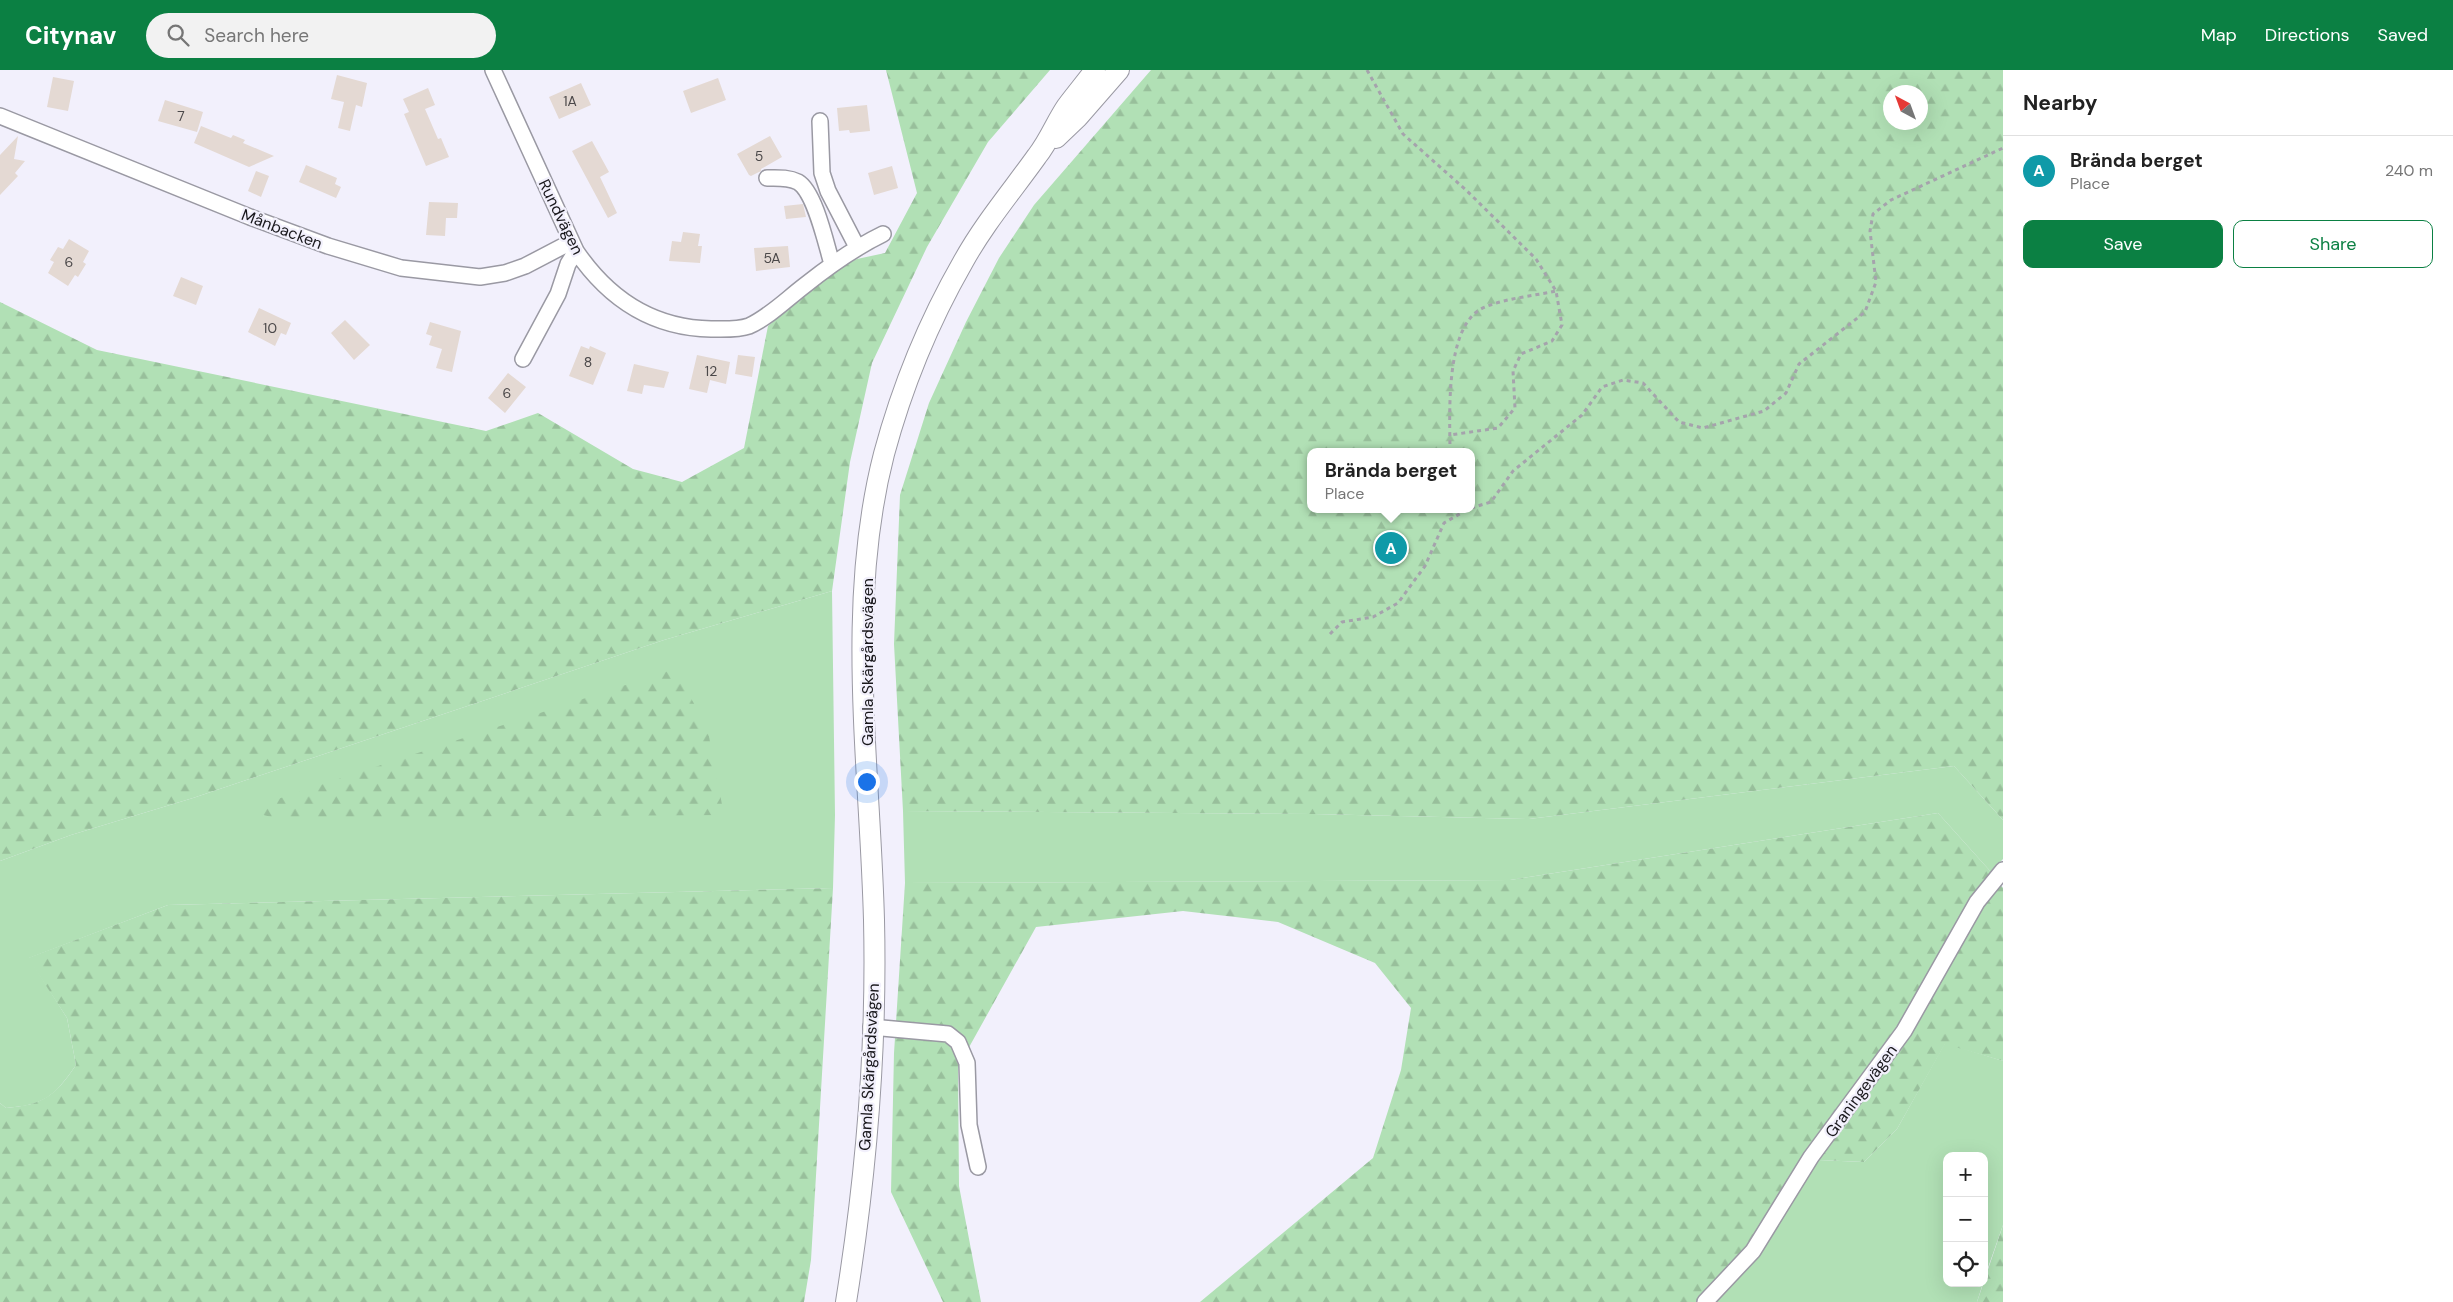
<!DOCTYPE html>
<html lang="en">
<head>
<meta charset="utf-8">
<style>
  body { margin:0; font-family:"DM Sans",sans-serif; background:#f2f2f2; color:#222 }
  .controls { position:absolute; right:15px; bottom:15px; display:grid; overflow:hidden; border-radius:10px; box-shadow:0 5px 20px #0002 }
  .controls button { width:45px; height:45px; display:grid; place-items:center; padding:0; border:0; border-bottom:1px solid #e0e0e0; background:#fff; color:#222; font:25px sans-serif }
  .compass { position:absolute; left:1883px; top:15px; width:45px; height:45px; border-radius:50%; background:#fff; box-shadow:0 5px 20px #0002; rotate:319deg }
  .you { position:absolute; left:866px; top:711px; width:18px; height:18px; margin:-12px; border:4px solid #fff; border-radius:50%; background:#1a73e8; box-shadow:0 0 0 8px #1a73e833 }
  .badge { display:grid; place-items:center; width:32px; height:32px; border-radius:50%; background:#0b8043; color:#fff; font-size:16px; font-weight:700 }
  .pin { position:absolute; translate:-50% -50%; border:2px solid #fff; box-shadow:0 1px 5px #0006 }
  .popup { position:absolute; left:1307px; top:378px; width:168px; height:65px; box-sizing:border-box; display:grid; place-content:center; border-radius:10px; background:#fff; filter:drop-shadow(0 1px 4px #0005); font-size:16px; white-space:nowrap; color:#767676 }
  .popup b { font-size:19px; color:#222 }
  .popup::after { content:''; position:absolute; left:50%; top:100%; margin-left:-10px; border:10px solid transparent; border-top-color:#fff }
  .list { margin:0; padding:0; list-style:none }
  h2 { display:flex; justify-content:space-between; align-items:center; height:65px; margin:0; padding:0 20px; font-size:21px }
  h2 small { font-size:16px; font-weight:400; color:#767676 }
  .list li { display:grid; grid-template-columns:32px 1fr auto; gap:15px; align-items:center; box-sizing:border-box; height:70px; padding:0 20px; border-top:1px solid #e0e0e0 }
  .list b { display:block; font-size:19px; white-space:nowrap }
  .list p { margin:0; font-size:16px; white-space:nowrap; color:#767676 }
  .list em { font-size:16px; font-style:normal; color:#767676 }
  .actions { display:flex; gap:10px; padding:15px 20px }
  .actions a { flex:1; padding:11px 0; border:1px solid #0b8043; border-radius:10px; text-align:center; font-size:18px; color:#0b8043 }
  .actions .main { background:#0b8043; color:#fff }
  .icon { flex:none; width:28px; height:28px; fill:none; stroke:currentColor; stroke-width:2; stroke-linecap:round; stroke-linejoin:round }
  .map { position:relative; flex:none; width:2003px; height:1232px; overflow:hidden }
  header { display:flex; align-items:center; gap:30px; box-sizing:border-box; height:70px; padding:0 25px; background:#0b8043; color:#fff }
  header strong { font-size:24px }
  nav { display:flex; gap:28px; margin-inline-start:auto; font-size:18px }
  .search { width:350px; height:45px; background:#f2f2f2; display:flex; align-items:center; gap:12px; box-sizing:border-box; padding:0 18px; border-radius:28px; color:#767676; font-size:19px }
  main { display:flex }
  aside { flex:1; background:#fff }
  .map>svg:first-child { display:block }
</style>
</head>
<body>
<header>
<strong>Citynav</strong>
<div class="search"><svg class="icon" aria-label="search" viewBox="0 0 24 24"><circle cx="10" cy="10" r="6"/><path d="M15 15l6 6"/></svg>Search here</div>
<nav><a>Map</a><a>Directions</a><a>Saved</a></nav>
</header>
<main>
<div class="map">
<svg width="2003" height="1232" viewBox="0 0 2003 1232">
  <defs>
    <pattern id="forest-firs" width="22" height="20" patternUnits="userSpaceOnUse" patternTransform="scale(1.25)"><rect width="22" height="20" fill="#b1e0b5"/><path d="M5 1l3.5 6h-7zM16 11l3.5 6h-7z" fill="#98bf9b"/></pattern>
  </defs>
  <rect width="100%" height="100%" fill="#f2f0fc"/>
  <path fill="#b1e0b5" d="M832,521L835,745L833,818L168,835L29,888L67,948L76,995C54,1027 44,1035 6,1038L0,1033V791L71,765L193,728L664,570Z
    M1954,696L2003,750V789L1991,802L1938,743L1510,810L905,813L903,741L1313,744L1529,749Z
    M1945,973L2003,991V1155L1984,1209V1086H1947V1213H1983L1977,1232H1714L1759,1184L1818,1090L1864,1092L1897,1059Z"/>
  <path fill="url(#forest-firs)" fill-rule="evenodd" d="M886,0H1050L988,72L927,177L872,293L850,392L832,521L664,570L193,728L71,765L0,791V232L97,280L486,361L538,343L633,399L682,412L744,378L768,256L835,199L857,189L885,183L917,123Z
    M1151,0H2003V750L1954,696L1529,749L1313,744L903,741L894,574L900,425L929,333L966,252L999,188L1034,135ZM1920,22V52H1890V22ZM1311,382H1471V439H1311Z
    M674,599L707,656L724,745L275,748L244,740Z
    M1938,743L1991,802L1971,830L1899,959L1748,1177L1696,1232H1200L1373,1088L1401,1000L1411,938L1375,893L1278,852L1183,841L1036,857L958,997L959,1116L981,1232H943L891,1122L894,983L905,813L1510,810Z
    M1999,813L2003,818V991L1945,974L1897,1059L1864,1092L1818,1090L1894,987L1982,834Z
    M833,818L811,1190L804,1232H0V1033L6,1038C43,1035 55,1026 76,995L67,948L28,888L168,835Z
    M2003,1155V1232H1977Z"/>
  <path fill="#e4d9d3" d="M337,5L367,13L362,37L356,35L350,61L338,58L344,32L331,29Z
    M53,7L74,11L68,41L47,37Z
    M718,8L726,30L691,43L683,21Z
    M581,13L591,35L559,49L549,27Z
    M428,18L435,35L425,39L438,69L441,68L449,87L426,96L404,44L409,42L403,29Z
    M165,30L203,42L197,62L158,51Z
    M867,35L870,61L850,63L849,60L839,61L837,38Z
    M201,56L231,68L233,65L245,70L243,73L274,86L249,97L194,73Z
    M18,66L14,89L25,91L15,103L18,106L0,125V85Z
    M770,66L782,87L761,99V101L751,106L749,105L737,84Z
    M592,71L609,102L600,107L617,143L608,148L572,81Z
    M306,95L337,108L335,114L341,117L336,128L299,112Z
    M892,96L898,118L874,125L868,103Z
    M256,101L269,106L261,127L248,121Z
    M429,132L458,133L457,148H446L445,166L426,165Z
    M803,134L806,147L786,149L784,136Z
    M683,162L700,164L698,176H702L700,193L669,191L672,171L681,172Z
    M69,169L89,181L83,192L86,194L78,207L75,205L68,216L48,203L54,192L50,190L58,177L63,179Z
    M788,176L790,197L756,201L754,178Z
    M181,207L203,216L196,235L173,226Z
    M259,238L291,253L286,265L281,263L275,276L248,262Z
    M345,250L370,275L354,290L331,263Z
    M430,252L461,261L452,302L436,298L442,279L429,275L432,266L426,264Z
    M581,276L589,279L590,276L606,283L593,315L569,306Z
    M697,285L730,292L726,314L710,310L707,323L689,319Z
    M738,285L755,287L752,307L735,304Z
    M634,294L669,302L664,318L644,315L642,324L627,321Z
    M508,303L526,317L505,343L488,328Z"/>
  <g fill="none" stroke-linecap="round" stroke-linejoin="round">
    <defs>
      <path id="minor" d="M493,0L576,181C608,228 652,258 711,259C723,259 738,260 749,256C769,247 787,229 804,216C829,196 854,178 883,164
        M0,46L250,147L328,176L401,198L480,207L505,203L525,196L571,172
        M820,51L822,103L828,121L857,177
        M767,108C777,108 788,107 798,112C815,122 826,174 832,194
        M523,289L558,224L568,194L576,181
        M871,957L948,964L958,972L967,993L969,1055L978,1097
        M1705,1232L1753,1181L1811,1087L1904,961L1977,832L2003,800"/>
      <path id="major" d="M1056,68L1078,47L1119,0
        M846,1232C866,1107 877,977 874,850C870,697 845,535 884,384C902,317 928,253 963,192C984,154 1012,121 1037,86C1049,71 1056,52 1067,36C1076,24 1086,12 1095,0"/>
    </defs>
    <use href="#minor" stroke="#9a99a3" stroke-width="18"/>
    <use href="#major" stroke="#9a99a3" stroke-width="22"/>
    <path stroke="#a5a3ac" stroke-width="3" stroke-dasharray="4 4" stroke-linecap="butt" d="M1367,0L1403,64L1466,120L1536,189L1556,221L1562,255L1552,271L1521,284L1513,301L1515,338L1498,358L1450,365
      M1450,382C1450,346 1444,253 1485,237C1507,228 1533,226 1556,221
      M1471,438L1491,432L1513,401L1582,345L1602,317L1623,310L1643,313L1679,352L1703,358L1764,341L1786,323L1799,294L1865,242L1876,212L1870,161L1873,144L1891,130L2003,78
      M1330,564L1342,552L1373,547L1398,533L1425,496L1444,453L1468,439"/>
    <use href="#minor" stroke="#fff" stroke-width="15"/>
    <use href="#major" stroke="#fff" stroke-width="20"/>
  </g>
  <g text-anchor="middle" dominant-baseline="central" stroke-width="4.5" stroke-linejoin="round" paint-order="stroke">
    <g font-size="14" fill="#4b4849">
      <text x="570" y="31">1A</text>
      <text x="181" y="46">7</text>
      <text x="759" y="86">5</text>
      <text x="772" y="188">5A</text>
      <text x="69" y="192">6</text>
      <text x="270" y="258">10</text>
      <text x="588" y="292">8</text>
      <text x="711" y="301">12</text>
      <text x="507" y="323">6</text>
    </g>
    <g font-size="16" fill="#18171b" stroke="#f2f0fc">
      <text transform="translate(561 147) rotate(64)">Rundvägen</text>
      <text transform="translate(282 159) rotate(21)">Månbacken</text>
      <text transform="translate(867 592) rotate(-90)">Gamla Skärgårdsvägen</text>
      <text transform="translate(869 997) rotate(-87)">Gamla Skärgårdsvägen</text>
      <text transform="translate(1861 1021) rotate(-54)">Graningevägen</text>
    </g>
  </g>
</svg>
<div class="controls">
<button>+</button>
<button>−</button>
<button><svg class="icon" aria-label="locate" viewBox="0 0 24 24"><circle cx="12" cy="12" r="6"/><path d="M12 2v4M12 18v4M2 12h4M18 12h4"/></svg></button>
</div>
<svg class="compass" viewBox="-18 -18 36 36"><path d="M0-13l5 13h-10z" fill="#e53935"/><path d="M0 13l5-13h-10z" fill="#767676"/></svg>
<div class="you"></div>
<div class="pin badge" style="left:1391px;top:478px;background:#0f9aa8">A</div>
<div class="popup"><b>Brända berget</b>Place</div>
</div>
<aside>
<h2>Nearby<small></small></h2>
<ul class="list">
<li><span class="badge" style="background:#0f9aa8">A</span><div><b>Brända berget</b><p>Place</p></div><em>240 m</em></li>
</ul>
<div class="actions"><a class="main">Save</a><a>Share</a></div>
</aside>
</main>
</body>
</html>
